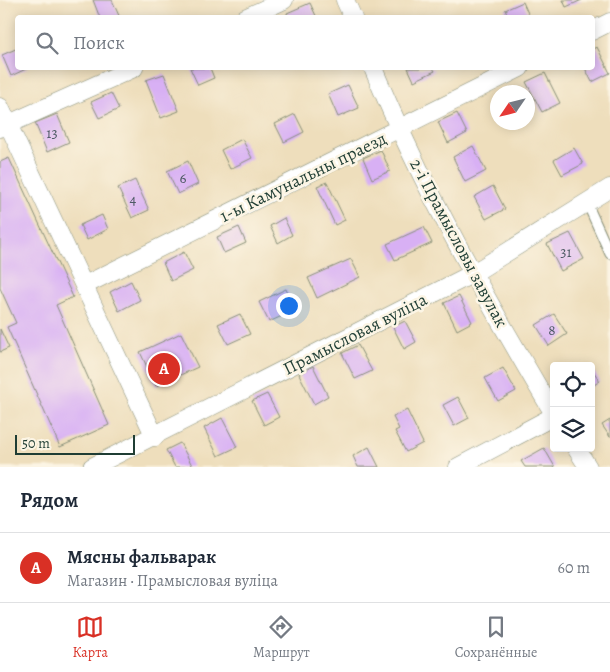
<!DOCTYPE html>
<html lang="ru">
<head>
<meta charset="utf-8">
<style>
  body { margin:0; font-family:Alegreya,serif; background:#f6f6f7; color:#1f2937 }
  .controls { position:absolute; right:15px; bottom:15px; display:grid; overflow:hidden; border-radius:5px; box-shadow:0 2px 12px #0003 }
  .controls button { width:45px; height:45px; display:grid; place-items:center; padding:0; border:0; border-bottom:1px solid #e0e1e3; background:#fff; color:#1f2937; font:25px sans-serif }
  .compass { position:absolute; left:490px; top:85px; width:45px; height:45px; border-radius:50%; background:#fff; box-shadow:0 2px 12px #0003; rotate:235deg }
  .scale { position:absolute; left:15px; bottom:12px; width:120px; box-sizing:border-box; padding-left:5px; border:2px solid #1f3d34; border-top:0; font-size:14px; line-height:18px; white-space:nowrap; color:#1f3d34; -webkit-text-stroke:4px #fcf5e5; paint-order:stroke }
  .you { position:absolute; left:288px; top:305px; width:18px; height:18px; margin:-12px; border:4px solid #fff; border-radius:50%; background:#1a73e8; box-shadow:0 0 0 8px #1a73e833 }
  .badge { display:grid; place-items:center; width:32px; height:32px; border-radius:50%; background:#d93025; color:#fff; font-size:16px; font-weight:700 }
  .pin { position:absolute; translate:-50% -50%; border:2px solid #fff; box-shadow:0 1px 5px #0006 }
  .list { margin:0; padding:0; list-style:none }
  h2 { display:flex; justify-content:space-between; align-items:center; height:65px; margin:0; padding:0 20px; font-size:21px }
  h2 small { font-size:16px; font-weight:400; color:#747a83 }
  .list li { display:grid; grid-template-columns:32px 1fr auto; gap:15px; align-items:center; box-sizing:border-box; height:70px; padding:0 20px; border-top:1px solid #e0e1e3 }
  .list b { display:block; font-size:19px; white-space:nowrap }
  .list p { margin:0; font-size:16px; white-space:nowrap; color:#747a83 }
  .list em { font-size:16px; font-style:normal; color:#747a83 }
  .icon { flex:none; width:28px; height:28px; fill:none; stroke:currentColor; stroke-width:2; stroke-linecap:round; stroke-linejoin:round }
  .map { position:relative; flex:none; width:610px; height:467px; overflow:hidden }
  .search { position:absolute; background:#fff; box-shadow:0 2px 12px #0003; left:15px; right:15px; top:15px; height:55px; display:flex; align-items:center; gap:12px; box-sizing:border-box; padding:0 18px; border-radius:5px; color:#747a83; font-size:19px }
  .sheet { height:135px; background:#fff }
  nav { display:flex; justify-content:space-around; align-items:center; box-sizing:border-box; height:70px; border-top:1px solid #e0e1e3; background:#fff; font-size:14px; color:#747a83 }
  nav a { display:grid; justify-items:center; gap:2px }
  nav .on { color:#d93025 }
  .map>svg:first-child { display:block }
</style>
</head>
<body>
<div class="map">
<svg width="610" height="467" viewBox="0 0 610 467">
  <rect width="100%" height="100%" fill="#fcf5e5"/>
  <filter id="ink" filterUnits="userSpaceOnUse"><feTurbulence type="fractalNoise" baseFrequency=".02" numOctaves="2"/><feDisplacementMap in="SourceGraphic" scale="10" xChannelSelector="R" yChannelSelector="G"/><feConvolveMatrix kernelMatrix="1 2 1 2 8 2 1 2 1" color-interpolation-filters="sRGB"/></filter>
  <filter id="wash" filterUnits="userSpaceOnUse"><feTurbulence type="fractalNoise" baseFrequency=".0096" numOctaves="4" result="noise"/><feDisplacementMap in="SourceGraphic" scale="20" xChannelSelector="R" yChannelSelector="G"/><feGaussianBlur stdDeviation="1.12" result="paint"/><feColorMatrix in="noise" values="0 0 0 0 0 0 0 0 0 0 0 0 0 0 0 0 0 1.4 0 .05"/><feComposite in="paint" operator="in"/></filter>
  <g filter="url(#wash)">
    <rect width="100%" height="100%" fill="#eedebc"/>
    <g id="blocks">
      <path fill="#d8b0f4" d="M93,0H112L120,18H100Z
        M563,0H582L566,7Z
        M523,2L530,18H509L505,10Z
        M310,3L317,18H288L287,13Z
        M597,47L610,73L592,82L585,68H592V49Z
        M18,48V68H28L11,76L2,55Z
        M190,68H210L214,78L198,85Z
        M408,68H433L435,71L414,81Z
        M545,73L560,103L542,112L526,82Z
        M164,74L179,111L161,118L146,80Z
        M348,85L359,108L338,117L328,94Z
        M111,93L119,109L99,118L91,102Z
        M457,113L467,133L448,143L438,122Z
        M57,114L69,142L47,152L35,123Z
        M295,114L304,132L284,142L275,124Z
        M242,139L252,158L230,169L221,150Z
        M473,146L486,171L465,182L453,157Z
        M574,148L583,164L562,175L554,160Z
        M381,150L390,171L372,179L363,158Z
        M9,158L73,297L56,305L109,425L60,447L7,327L16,323L0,288V162Z
        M188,161L198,184L178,194L167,171Z
        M135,180L149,210L132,218L118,188Z
        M327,182L345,220L335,225L317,186Z
        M493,186L505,209L486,219L474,197Z
        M102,215L108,229L87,240L80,225Z
        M284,218L292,235L278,243L270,226Z
        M239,227L246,243L224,253L217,237Z
        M424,227L432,243L395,260L387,244Z
        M570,233L584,259L561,271L547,244Z
        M184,252L193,270L171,281L163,263Z
        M351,259L360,277L317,298L308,278Z
        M131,281L140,300L119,311L110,292Z
        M286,289L295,310L269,322L259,302Z
        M459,296L472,322L457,330L444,303Z
        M240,314L250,334L228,344L218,324Z
        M554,314L567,334L549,346L536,325Z
        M405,321L416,342L404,349L393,327Z
        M0,329L9,348L0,352Z
        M181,333L198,367L156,386L140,352Z
        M358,345L372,371L355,379L342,353Z
        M313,366L328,396L314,404L299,374Z
        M503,368L516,391L498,401L485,378Z
        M591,368L600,381L591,387Z
        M267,394L279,417L264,425L252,401Z
        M458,397L469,418L454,426L443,405Z
        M407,410L423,443L406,452L395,431L399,429L393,417Z
        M222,418L237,447L218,456L204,428Z
        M610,420V437L602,425Z
        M180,443L193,467H175L166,450Z
        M369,447L379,467H358L353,456Z
        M544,448L555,467H525L521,461Z"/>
    </g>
  </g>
  <g filter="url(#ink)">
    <use href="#blocks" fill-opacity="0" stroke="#868e78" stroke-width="1"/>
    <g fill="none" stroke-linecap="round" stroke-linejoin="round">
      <defs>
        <path id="service" d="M586,201L610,254"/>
        <path id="minor" d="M345,0L353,18
          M245,18L284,0
          M592,31L610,22
          M373,68C423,189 487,301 554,414
          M0,107L155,437
          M0,128L134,68
          M85,285L520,68
          M576,448L588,467
          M92,467L472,274L610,188
          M458,467L554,416"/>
      </defs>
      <use href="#service" stroke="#868e78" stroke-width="11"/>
      <use href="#minor" stroke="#868e78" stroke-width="19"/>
      <use href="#service" stroke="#fff" stroke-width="9"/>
      <use href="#minor" stroke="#fff" stroke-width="18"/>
    </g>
  </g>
  <g text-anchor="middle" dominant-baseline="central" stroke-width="5" stroke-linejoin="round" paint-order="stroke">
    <g font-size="15" fill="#4d5a64">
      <text x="52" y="133">13</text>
      <text x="183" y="178">6</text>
      <text x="133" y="199">4</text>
      <text x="566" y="252">31</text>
      <text x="552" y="330">8</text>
    </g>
    <g font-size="18" fill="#1f3d34" stroke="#fcf5e5">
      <text transform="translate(303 177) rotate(-26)">1-ы Камунальны праезд</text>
      <text transform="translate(459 243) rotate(62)">2-і Прамысловы завулак</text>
      <text transform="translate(355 334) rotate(-27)">Прамысловая вуліца</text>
    </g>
  </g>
</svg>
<div class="controls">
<button><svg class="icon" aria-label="locate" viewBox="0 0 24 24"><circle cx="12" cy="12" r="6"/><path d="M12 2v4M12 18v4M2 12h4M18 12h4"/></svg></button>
<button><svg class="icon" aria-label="layers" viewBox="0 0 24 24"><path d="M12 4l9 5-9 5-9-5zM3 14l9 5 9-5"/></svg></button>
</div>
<svg class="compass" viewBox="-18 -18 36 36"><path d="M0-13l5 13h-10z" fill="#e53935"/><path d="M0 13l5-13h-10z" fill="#747a83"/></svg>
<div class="scale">50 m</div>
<div class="you"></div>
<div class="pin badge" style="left:164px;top:369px">A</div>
<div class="search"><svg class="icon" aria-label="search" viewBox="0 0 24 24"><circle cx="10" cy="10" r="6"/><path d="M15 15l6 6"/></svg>Поиск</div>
</div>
<section class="sheet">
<h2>Рядом<small></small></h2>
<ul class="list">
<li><span class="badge">A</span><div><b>Мясны фальварак</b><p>Магазин · Прамысловая вуліца</p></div><em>60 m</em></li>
</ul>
</section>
<nav>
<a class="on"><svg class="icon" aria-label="map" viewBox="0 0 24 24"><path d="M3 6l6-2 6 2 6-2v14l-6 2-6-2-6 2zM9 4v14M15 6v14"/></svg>Карта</a>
<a><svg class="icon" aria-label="directions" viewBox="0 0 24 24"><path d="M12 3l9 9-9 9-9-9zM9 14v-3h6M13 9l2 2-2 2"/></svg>Маршрут</a>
<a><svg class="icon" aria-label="saved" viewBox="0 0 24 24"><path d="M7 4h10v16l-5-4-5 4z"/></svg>Сохранённые</a>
</nav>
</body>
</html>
